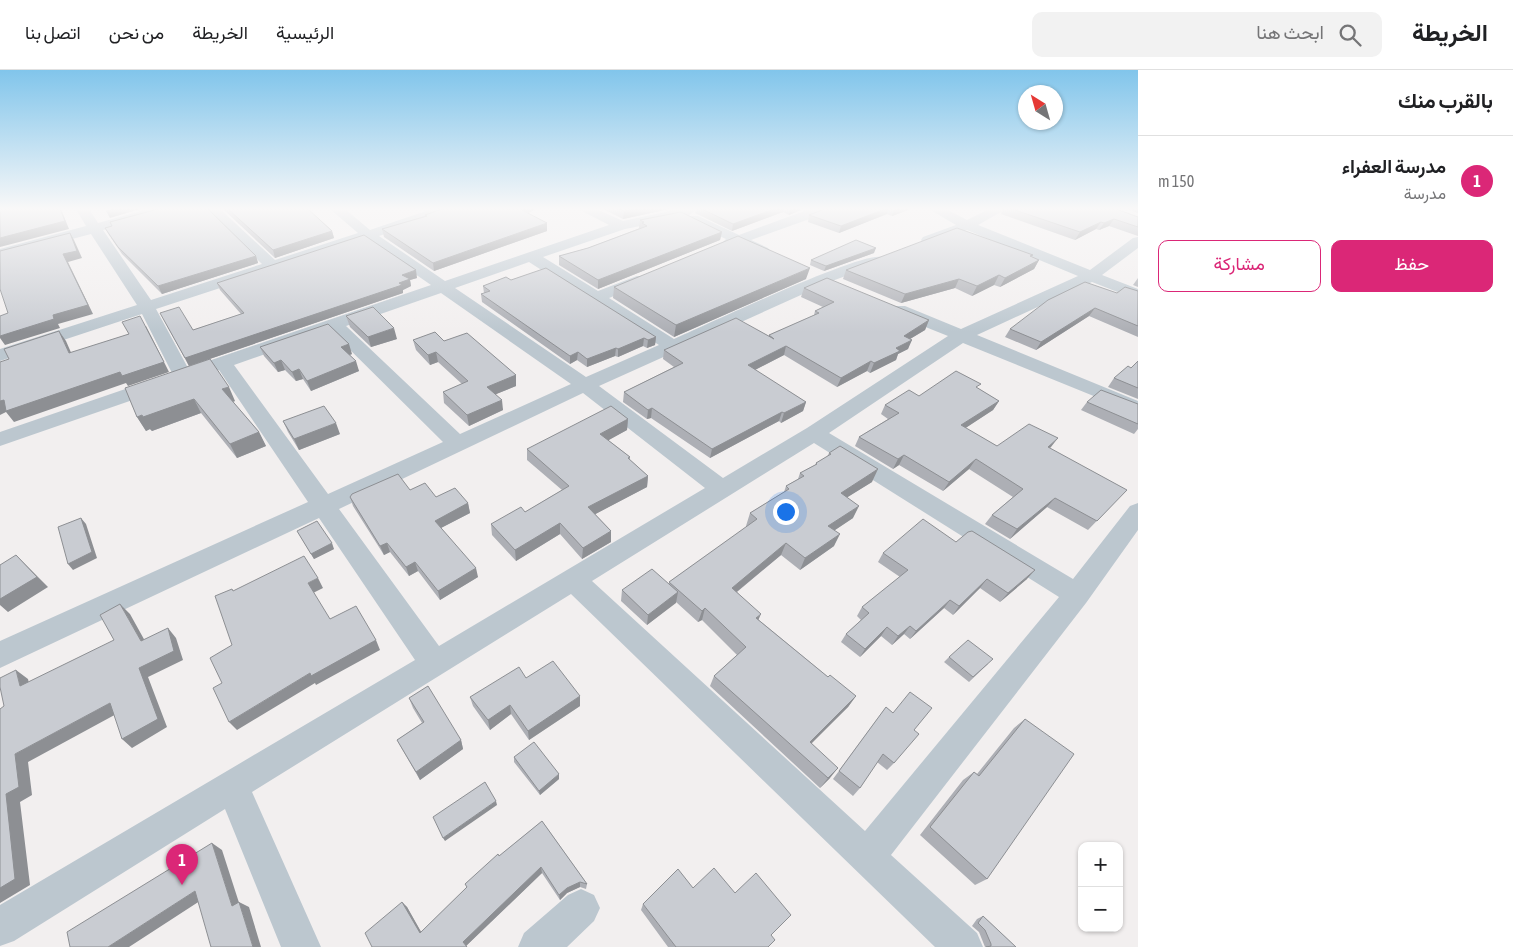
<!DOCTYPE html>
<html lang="ar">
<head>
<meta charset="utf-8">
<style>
  body { margin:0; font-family:"Asap Condensed",Vazirmatn,sans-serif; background:#f2f2f2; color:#202124; direction:rtl }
  .controls { position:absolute; right:15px; bottom:15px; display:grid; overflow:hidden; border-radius:10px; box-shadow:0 1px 4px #0004 }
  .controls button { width:45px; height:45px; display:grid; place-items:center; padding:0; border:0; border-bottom:1px solid #e0e0e0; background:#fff; color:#202124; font:25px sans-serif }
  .compass { position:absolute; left:1018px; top:15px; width:45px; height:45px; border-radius:50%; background:#fff; box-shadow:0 1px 4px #0004; rotate:323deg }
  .you { position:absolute; left:785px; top:441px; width:18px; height:18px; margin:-12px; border:4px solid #fff; border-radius:50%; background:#1a73e8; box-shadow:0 0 0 8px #1a73e833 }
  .badge { display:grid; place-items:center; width:32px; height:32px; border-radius:50%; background:#db2777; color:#fff; font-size:16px; font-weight:700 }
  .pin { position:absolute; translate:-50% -41px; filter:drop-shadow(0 1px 2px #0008) }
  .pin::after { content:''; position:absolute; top:26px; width:18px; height:15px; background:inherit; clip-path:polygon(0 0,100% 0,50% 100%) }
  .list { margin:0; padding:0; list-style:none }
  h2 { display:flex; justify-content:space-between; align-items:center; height:65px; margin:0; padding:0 20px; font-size:21px }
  h2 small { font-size:16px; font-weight:400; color:#757577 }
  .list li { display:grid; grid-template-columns:32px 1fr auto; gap:15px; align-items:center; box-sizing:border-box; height:90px; padding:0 20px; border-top:1px solid #e0e0e0 }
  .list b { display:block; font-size:19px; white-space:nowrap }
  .list p { margin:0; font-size:16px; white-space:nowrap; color:#757577 }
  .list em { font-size:16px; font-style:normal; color:#757577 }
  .actions { display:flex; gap:10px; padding:15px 20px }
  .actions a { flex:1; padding:11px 0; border:1px solid #db2777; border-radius:10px; text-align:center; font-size:18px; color:#db2777 }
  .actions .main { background:#db2777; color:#fff }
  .icon { flex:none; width:28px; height:28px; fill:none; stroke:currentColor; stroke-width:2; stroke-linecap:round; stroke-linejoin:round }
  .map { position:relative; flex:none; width:1138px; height:877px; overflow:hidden; direction:ltr }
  header { display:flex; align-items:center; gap:30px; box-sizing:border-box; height:70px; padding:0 25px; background:#fff; border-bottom:1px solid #e0e0e0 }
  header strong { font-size:24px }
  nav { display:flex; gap:28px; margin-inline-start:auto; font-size:18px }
  .search { width:350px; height:45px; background:#f2f2f2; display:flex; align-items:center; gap:12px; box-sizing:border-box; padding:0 18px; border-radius:10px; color:#757577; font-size:19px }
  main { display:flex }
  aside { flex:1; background:#fff }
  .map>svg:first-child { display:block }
</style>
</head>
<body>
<header>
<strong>الخريطة</strong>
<div class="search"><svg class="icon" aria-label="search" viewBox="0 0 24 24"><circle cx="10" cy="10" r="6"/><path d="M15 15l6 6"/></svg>ابحث هنا</div>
<nav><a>الرئيسية</a><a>الخريطة</a><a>من نحن</a><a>اتصل بنا</a></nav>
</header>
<main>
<aside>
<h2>بالقرب منك<small></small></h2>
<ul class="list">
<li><span class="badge">1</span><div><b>مدرسة العفراء</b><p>مدرسة</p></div><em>150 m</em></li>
</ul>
<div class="actions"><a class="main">حفظ</a><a>مشاركة</a></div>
</aside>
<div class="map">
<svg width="1138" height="877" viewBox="0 0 1138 877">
  <rect width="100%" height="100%" fill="#f2efef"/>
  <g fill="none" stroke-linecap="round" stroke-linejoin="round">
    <path fill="#bcc7cf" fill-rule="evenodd" d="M76,139H89L98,153L149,139H172L171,142L103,160L151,230L262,194L206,139H220L275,190L358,163L330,139H345L370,160L432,139H453L452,142L379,166L445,211L609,155L578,139H596L623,151L680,139H697L687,147L625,159L543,187L598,221L637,206H649L651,209L649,212L609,228L674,269C704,256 860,182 881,187L884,190L881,193L832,211L599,316L723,408L807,358L948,266L893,244L891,240L893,236H905L961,259L1078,206L967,160L933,173H923L921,170L923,167L956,155L929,139H946L967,150L989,139H1006L978,155L1090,200L1133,168L1138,167V178L1102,205L1138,219V230L1092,212L977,265L1138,331V344L963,273L829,363L1073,509L1130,436L1138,433V460L1086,533L891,785L977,863L983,877H935L571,524L252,722L321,877H281L225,739L14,871L0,876V835L415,590L319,448L0,598V571L308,432L219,300L0,376V362L172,303L142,244L0,291V279L137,235L91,164L0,188V179L86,156ZM366,170L431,215L188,298L156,239ZM529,192L659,275L586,307L455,218ZM441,223L571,314L460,364L346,256ZM331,261L443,372L328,424L234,295ZM583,323L705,418L439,576L339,439ZM814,373L1059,527L865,761L592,511Z
      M810,139H830L829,142L751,170L768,178L770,181L768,184C758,187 750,179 740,176C735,174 730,178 724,176L722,173L726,169L688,152L686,149L688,146H698L739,165Z
      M581,819L594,825L600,838L594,851L567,877H518L524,863L568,825Z"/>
  </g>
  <path fill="#adafb5" d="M223,139H308L332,161L334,168L275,188Z
    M603,139H669L623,149Z
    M696,139H803L789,145L783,142L732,161L695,143Z
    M825,139H911L892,146L887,144L839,163L808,152L809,145Z
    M1003,139H1116L1138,147V166L1109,156L1099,160L1096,159L1075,170L1001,144Z
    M1127,139H1138V143Z
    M528,143L547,161L434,201L384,167L382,159L425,146V145Z
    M640,150L722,162L720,170L598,219L559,195V186L588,178L640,158H639Z
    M112,156L256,186L258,193L162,224L122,184L109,165L105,158Z
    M874,183L824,201L810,195L811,190Z
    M1032,187L1039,190L1034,199L1000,217L994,215L972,226L955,218L901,233L843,209L846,200Z
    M417,208L410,210L411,216L403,220V223L189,296L160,243L193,260L241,244L220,220L217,213Z
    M1138,208V217L1133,215Z
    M806,209L674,267L613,228L614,217Z
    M511,210L656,267L655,275L647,278L643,276L618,287L615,286L587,297L577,290L570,294L482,232L481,224L484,223L483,216Z
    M804,218L929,250L925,260L910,269L908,279L898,284L896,290L870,303L867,301L837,317L784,285L755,300L806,332L803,341L781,353L779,351L710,388L651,348L647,349L623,332L624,322L674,297L663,289L664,280L768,266L814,245L815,241L823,237L801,227Z
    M1138,221V267L1089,246L1036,280L1005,267L1010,259L1117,223Z
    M346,246L397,269L371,277L350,257Z
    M413,270L444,271L516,305V316L496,324L503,340L469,356L444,333L443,322L462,314L438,292L430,295L416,280Z
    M260,277L352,284L350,285L359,301L311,321L303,309L296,311L285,300L278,302L264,286Z
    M1138,291V329L1108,317L1114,308L1131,298Z
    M125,318L235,331L233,332L259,362L266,376L237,388L201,343L152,361L150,359L146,361L137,347Z
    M979,319L999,331L993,340L965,358L997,376L1050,378L1118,429L1088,460L1047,437L1010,469L985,454L992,445L1013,427L969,399L943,421L899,395L893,399L855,376L859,367L888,349L881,344L885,335L919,326Z
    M1087,332L1138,334V359L1134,364L1081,340Z
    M628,349L627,360L608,370L630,387V390L648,406L647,417L595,444L611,461V472L582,489L560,464L516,491L492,465L491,454L525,442L562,420L527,390V379Z
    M283,351L340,364L299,380L288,362Z
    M829,383L872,412L847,427L853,448L835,460L834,476L800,500L781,485L737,522L759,550L828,607L856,626L848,637L811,673L830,708L820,718L710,616L714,606L737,585L702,550L698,552L676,532L647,555L621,531L622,520L669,514V512L747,457L746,456L750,443L784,422L786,416L798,409L800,403L815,395L816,393L827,387Z
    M410,420L436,427L468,433L470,443L441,458L478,507L440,530L418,501L409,506L390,482L384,485L353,436L350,427Z
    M297,461L334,479L314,489Z
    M956,472L1027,509L1000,532L980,518L953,545L944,538L910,569L904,564L892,575L881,566L860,587L841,572L846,564L861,550L857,546L862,537L900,507L878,492L883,483Z
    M949,587L988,594L969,612L944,592Z
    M526,608L580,636L529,670L511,644L490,660L473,636L470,627Z
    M409,628L461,670L463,679L420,710L402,679L397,670L422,653L413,638Z
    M886,637L914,660L894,693L887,700L877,692L860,718L853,726L833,709Z
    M1025,649L987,809L975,815L920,765L963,710L974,702L977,704L1014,658Z
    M514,687L559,709L540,725L514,692Z
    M542,751L587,814L586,819L580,817L567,823L560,830L542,803L466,876L372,877L402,832L407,837L421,862L467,817L465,814Z
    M693,818L771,865L768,877H668L641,840L643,834Z
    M983,846L1016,877H985L979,862L972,856L977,849Z"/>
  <path fill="#8d8f93" d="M60,139H61L69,159L0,177V168Z
    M111,139H140L110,148L106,141Z
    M524,139H537L528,143L522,140Z
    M633,139H669L623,149L624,141Z
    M774,139H783V142L732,161L733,154Z
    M790,139H803L789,145Z
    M885,139H889L887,144L839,163L841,156Z
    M895,139H911L892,146L894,140Z
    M1114,149L1109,156L1099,160L1104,153Z
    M1101,152L1096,159L1075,170L1080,162Z
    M547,153V161L434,201L433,193Z
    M332,161L334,168L275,188L273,180Z
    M722,162L720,170L598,219V210Z
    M70,163L74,170L82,188L68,192L93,244L58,254L60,258L5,275L0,268V266L53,245L63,184Z
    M876,178L874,183L824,201L826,196Z
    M256,186L258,193L162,224L158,216Z
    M1039,190L1034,199L1000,217L1005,208Z
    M810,198L806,209L674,267L676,255Z
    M416,200L417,208L410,210L411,216L403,220V223L189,296L185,288L399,213L402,205Z
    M999,205L994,215L972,226L977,216Z
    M959,209L955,218L901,233L905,224Z
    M1095,238L1089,246L1036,280L1041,272Z
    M929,250L925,260L900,275L904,266Z
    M146,256L169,302L128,316L126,313L14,352L6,342L0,345V331Z
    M394,258L397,269L371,277L368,267Z
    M59,261L66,271L76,294L69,283Z
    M656,267L655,275L647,278L648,270Z
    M644,268L643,276L618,287V279Z
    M912,270L908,279L898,284L896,290L870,303L874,293L896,278Z
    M349,274L352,284L344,287L341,277Z
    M786,276L784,285L745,305L748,295Z
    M616,278L615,286L587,297V289Z
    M436,282L438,292L430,295L428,285Z
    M578,282L577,290L570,294V286Z
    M281,290L285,300L278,302L274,293Z
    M356,291L359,301L311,321L307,311Z
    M871,291L867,301L837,317L841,308Z
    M299,299L303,309L296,311L292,302Z
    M516,305V316L489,327L487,317Z
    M229,317L235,331L229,333L222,319Z
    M194,329L201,343L152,361L150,359L146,361L137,347Z
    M502,330L503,340L469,356L467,345Z
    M999,331L993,340L955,365L961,355Z
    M806,332L803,341L781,353L784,343Z
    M652,338L651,348L647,349L648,340Z
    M782,342L779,351L710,388L712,379Z
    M628,349L627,360L600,375V364Z
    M336,353L340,364L299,380L294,369Z
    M259,362L266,376L237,388L230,374Z
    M1058,368L1051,377L1041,387L1048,377Z
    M904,385L899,395L893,399L898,389Z
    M976,389L969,399L943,421L949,412Z
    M878,399L872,412L835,435L841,423Z
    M648,406L647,417L588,448V437Z
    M1055,428L1047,437L1010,469L1017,459Z
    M468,433L470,443L437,460L435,451Z
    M859,436L853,448L823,468L828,456Z
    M81,448L86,454L97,488L73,500L68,494Z
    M560,453V464L516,491L515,480Z
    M611,461V472L582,489L583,478Z
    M840,464L834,476L800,500L805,488Z
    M332,473L334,479L314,489L311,484Z
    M387,473L390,482L384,485L380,476Z
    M786,473L781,485L728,529L732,518Z
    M16,485L48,517L8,542L0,535V529Z
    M415,492L418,501L409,506L406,497Z
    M476,498L478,507L440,530L438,521Z
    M1035,500L1027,509L1000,532L1008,523Z
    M318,508L323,518L313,523L308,513Z
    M987,509L980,518L953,545L959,536Z
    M678,522L676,533L647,555L648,545Z
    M950,530L944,538L910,569L916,561Z
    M120,534L130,544L150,580L141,571Z
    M705,538L702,550L698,552L702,541Z
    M761,544L756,555V548Z
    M910,556L904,564L892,575L898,566Z
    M887,557L881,566L860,587L865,579Z
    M168,558L176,568L183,590L148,607L167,657L132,678L122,669L139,598Z
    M376,570L380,580L316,615L315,613L237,660L229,652L310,603Z
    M16,600L28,609L32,626L20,616Z
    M580,626V636L529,670L528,661Z
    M856,626L848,637L803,682L810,672Z
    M110,633L120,642L28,692L32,725L20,732L30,815L0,833V818L6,724L15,684Z
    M510,635L511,644L490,660L488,650Z
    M461,670L463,679L420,710L416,702Z
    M838,698L830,708L820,718L828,708Z
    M559,704V709L540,725L539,721Z
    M496,731L497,735L445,771L443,768Z
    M212,773L222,780L242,842L232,836Z
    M541,797L542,803L466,876L463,872Z
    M580,812V817L567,823L560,830L559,825L567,818Z
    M195,821L206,827L129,877H108Z
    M239,832L249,837L261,877H253Z
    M402,832L407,837L424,867L420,863Z"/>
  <path fill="#c9ccd2" stroke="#8d8f93" d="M0,139H60L65,151L0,168Z
    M158,139H208L256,186L158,216L118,177L105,158L112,156L110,152Z
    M228,139H308L332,161L273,180Z
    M442,139H525L522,140L547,153L433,193L382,159L427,146L425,145Z
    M619,139H633L624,141Z
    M702,139H774L733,154Z
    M825,139H885L841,156L809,145Z
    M1012,139H1116L1138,147V157L1114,149L1104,153L1101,152L1080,162Z
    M681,142L722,162L598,210L559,186L588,178L647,156L642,153L644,152L640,150Z
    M957,158L1033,185L1030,186L1039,190L1005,208L999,205L977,216L959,209L905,224L846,200Z
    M70,163L77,181L63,184L88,235L53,245L54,249L0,266V246L8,243L0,219V181Z
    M364,165L416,200L402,205L410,209L399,213L402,215L185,288L160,243L179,237L193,260L244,243L217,213Z
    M738,166L810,198L676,255L614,217Z
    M856,170L876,178L826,196L811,190Z
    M546,198L656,267L648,270L644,268L618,279L616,278L587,289L578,282L570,286L481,224L490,221L483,216L506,207L511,210Z
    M827,208L929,250L904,266L912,270L896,278L900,281L874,293L871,291L841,308L786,276L748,295L806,332L784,343L782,342L712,379L652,338L648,340L624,322L683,293L664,280L736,248L774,269L769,265L819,243L815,241L834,232L804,218Z
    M1085,212L1117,223L1125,217L1138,221V256L1095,238L1041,272L1010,259L1048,230Z
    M373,237L394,258L368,267L346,246Z
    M140,246L164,292L122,306L120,302L6,341L4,330L0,331V292L9,289L4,279L59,261L69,283L129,264L122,252Z
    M328,254L349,274L341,277L356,291L307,311L299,299L292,302L281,290L274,293L260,277Z
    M435,262L444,271L467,263L516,305L487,317L502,330L467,345L443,322L468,311L436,282L428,285L413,270Z
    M210,289L229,317L222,319L259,362L230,374L194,329L143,347L142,345L137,347L125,318Z
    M1138,291V318L1114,308L1128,296L1131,298Z
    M956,301L981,314L976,317L999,331L961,355L997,376L1029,354L1058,368L1048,377L1127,420L1097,451L1055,428L1017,459L992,445L1023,419L976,389L949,412L904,385L898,389L859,367L899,343L885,335L909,320L919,326Z
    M1101,320L1138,334V354L1087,332Z
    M324,336L336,353L294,369L283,351Z
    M611,336L628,349L600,364L630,387L628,388L648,406L588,437L611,461L583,478L560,453L515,480L491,454L521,437L525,442L569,416L527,379Z
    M840,376L878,399L841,423L859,436L828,456L840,464L805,488L786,473L732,518L761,544L756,548L828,607L830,605L856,626L810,672L838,698L828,708L714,606L746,577L705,538L702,541L669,512L757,449L750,443L789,419L786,416L804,406L800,403L817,394L816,393L831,384L829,383Z
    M398,404L410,420L425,413L436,427L455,418L468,433L435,451L476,498L438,521L415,492L406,497L387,473L380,476L350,427L352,424Z
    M81,448L92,482L68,494L58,457Z
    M923,449L956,472L968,462L972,461L1035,500L1008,523L987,509L959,536L950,530L916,561L910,556L898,566L887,557L865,579L846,564L869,543L862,537L908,500L883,483Z
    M317,451L332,473L311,484L297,461Z
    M16,485L37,507L0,529V495Z
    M304,486L318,508L308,513L330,549L356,536L376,570L311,606L310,603L229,652L213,618L222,613L210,588L232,575L215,526L232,519L233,521Z
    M652,499L678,522L648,545L622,520Z
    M120,534L141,571L168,558L174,581L139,598L158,649L122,669L110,633L15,684L19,717L6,724L15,809L0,818V639L4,636L0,617V608L16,600L20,616L114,570L100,545Z
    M968,570L993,589L973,607L949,587Z
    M553,591L580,626L528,661L510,635L488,650L470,627L519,597L526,608Z
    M428,616L461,670L416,702L397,670L424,652L409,628Z
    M910,622L932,638L914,660L919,664L894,693L883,684L860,718L839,701L886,637L893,643Z
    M1025,649L1074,684L987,809L930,757L974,702L979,706Z
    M534,672L559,704L539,721L514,687Z
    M485,712L496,731L443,768L433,747Z
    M542,751L587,814L580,812L567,818L559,825L541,797L463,872L467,877H372L365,863L402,832L420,863L467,817L465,814L498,784L499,786Z
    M212,773L232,836L239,832L253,877H211L195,821L108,877H70L67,862Z
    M714,798L735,823L756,803L791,845L771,865L775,870L768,877H676L643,834L678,799L693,818Z
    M983,846L1016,877H986L991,876V874L985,860L978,853Z"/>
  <linearGradient id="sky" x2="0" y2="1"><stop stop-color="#81c5eb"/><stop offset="0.53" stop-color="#f9f8f8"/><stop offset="1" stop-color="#f9f8f8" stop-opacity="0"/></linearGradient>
  <rect width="1138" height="262" fill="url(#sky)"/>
</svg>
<div class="controls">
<button>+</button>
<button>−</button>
</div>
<svg class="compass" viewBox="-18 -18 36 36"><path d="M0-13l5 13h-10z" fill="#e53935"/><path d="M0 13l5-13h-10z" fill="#757577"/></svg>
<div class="you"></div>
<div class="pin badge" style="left:182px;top:815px">1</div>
</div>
</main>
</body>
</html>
